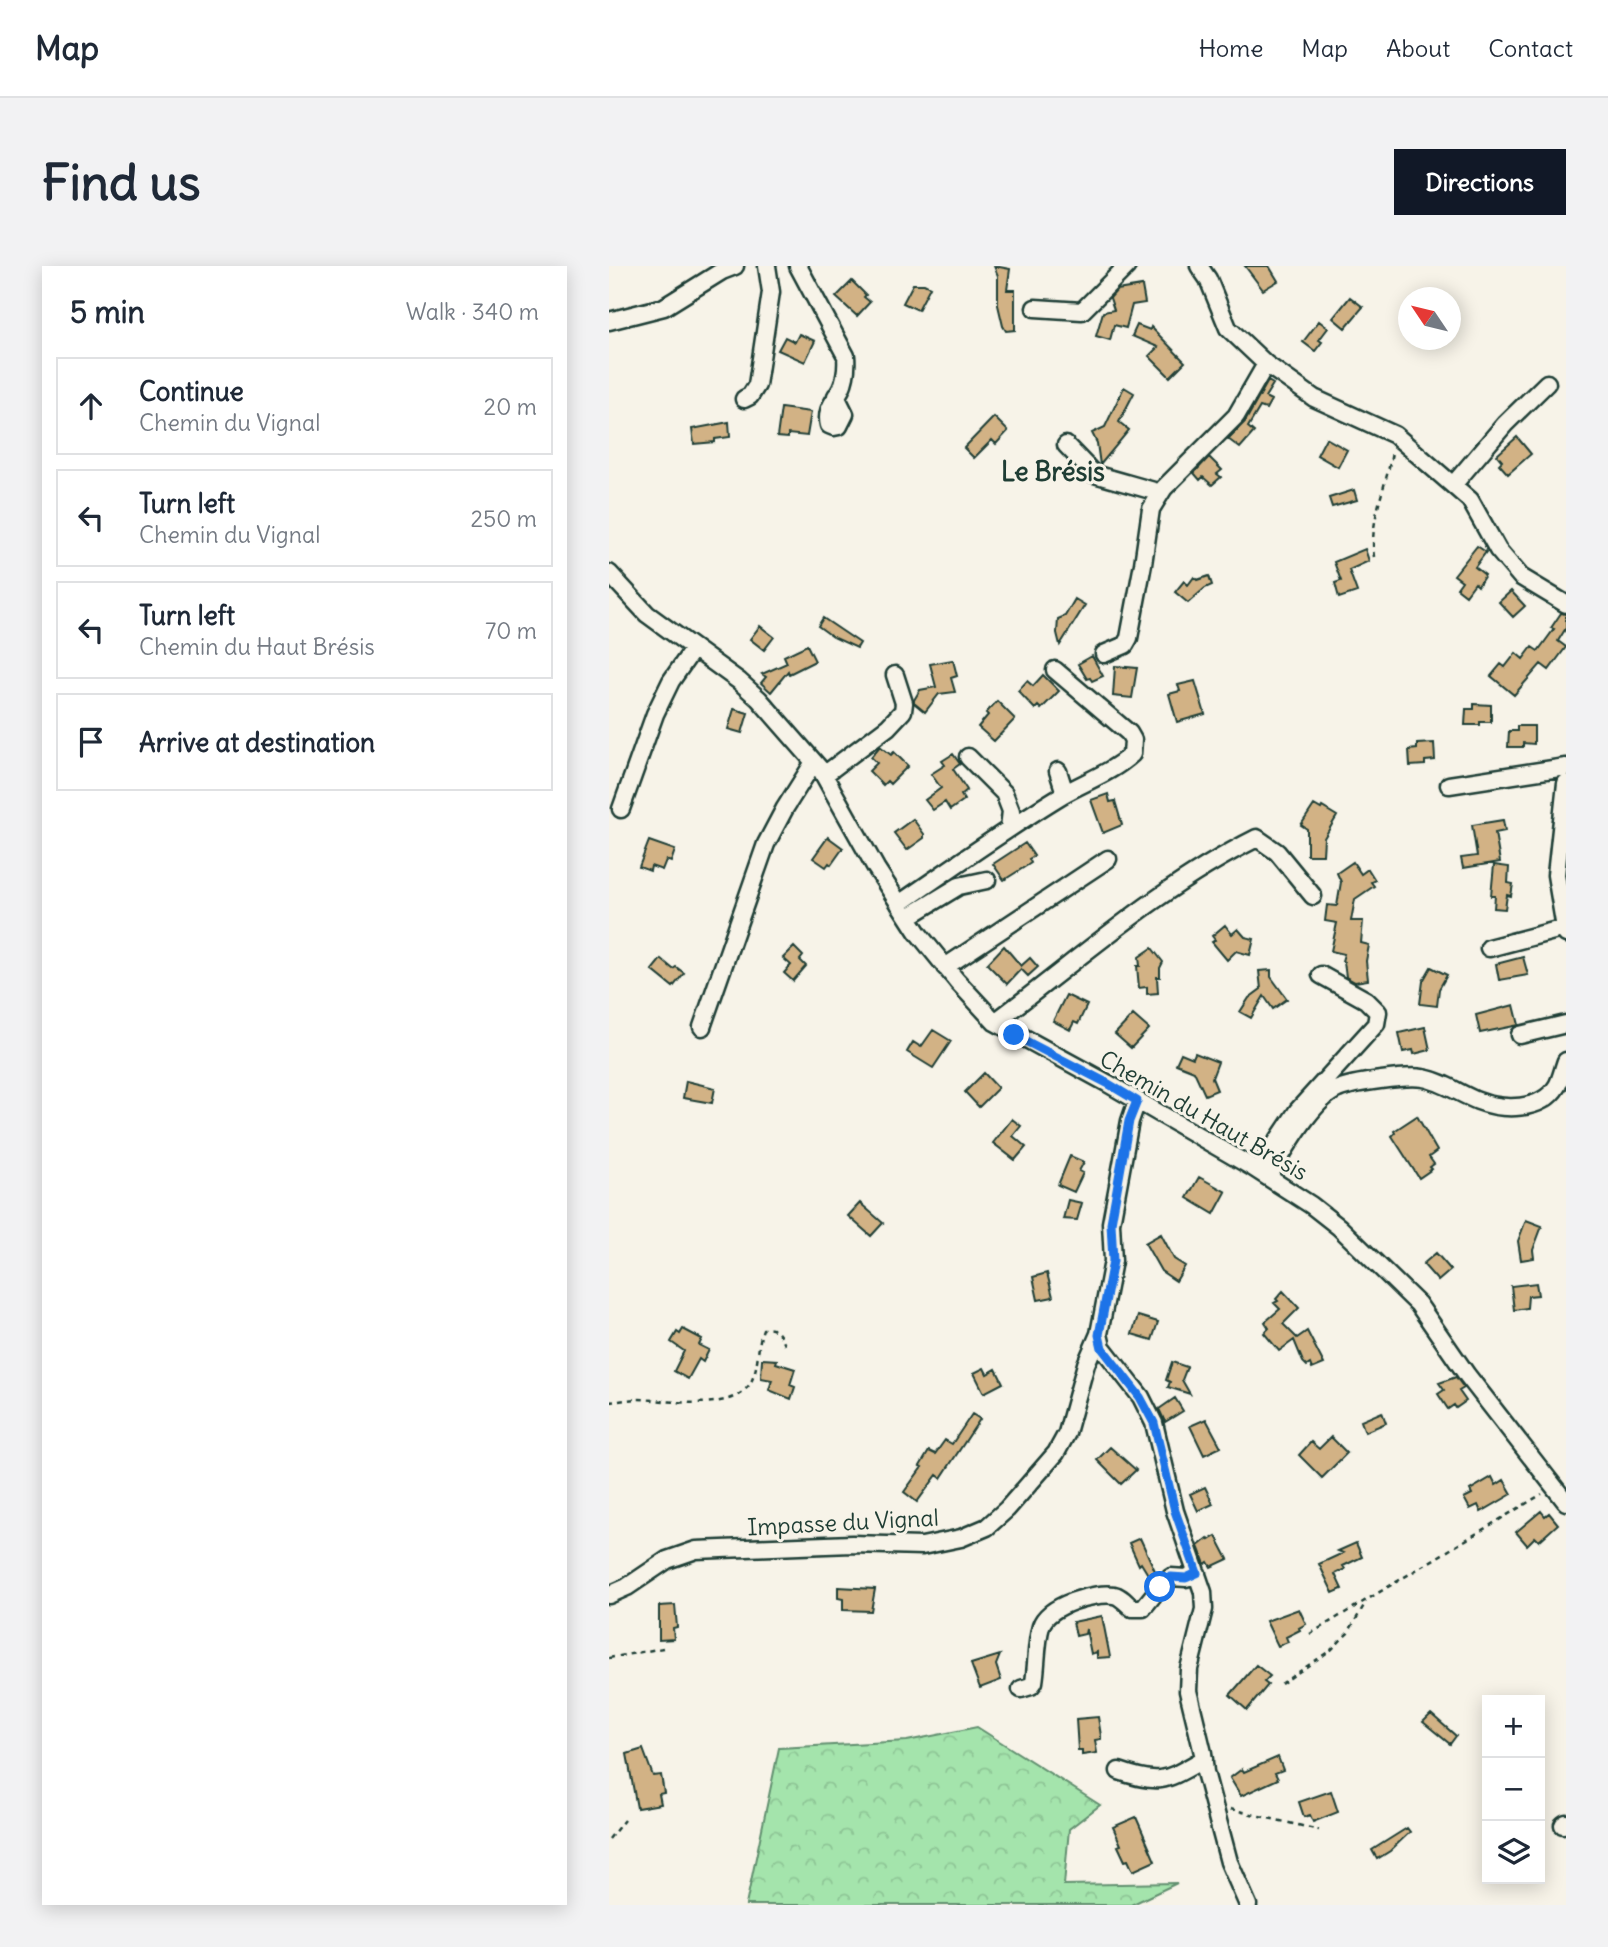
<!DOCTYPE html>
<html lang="en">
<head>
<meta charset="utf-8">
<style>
  body { margin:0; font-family:Delius,sans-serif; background:#f2f2f3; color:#1f2937 }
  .controls { position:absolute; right:21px; bottom:21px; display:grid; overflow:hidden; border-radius:0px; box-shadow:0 4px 18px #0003 }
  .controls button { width:63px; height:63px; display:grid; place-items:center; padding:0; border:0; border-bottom:2px solid #e0e1e3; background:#fff; color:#1f2937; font:35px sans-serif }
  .compass { position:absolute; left:789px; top:21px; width:63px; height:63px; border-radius:50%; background:#fff; box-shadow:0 4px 18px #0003; rotate:305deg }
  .stop { position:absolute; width:21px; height:21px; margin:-16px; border:5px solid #1a73e8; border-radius:50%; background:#fff }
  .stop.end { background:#1a73e8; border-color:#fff; box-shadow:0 2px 7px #0008 }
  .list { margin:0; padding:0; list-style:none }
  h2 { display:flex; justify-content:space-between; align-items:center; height:91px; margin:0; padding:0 28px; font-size:30px }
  h2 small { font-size:23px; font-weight:400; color:#747a83 }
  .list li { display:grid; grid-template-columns:46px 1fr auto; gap:21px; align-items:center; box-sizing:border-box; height:98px; margin:0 14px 14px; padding:0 14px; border:2px solid #e0e1e3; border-radius:0px }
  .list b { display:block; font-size:26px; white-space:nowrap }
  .list p { margin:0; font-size:23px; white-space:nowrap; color:#747a83 }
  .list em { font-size:23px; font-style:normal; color:#747a83 }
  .icon { flex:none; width:38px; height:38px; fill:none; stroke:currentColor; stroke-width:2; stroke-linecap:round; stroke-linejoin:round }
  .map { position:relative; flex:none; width:957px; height:1639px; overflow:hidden; border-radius:0px }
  header { display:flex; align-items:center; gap:42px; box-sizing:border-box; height:98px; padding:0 35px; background:#fff; border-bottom:2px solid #e0e1e3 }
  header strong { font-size:33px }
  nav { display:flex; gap:38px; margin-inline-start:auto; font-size:24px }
  .intro { display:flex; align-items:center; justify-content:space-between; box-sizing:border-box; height:168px; padding:0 42px }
  h1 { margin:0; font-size:49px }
  .button { padding:18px 32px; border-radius:0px; background:#111827; color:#fff; font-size:24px; font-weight:700 }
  main { display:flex; gap:42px; padding:0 42px }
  aside { flex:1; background:#fff; border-radius:0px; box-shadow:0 4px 18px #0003 }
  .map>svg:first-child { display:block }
</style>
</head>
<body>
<header>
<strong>Map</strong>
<nav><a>Home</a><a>Map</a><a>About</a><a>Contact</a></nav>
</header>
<div class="intro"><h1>Find us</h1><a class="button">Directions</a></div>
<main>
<aside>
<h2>5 min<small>Walk · 340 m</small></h2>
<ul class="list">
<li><svg class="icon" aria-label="ahead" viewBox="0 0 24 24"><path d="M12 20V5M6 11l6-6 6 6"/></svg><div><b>Continue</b><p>Chemin du Vignal</p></div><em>20 m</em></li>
<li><svg class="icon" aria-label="left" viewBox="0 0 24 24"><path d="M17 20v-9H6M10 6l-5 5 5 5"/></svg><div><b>Turn left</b><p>Chemin du Vignal</p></div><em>250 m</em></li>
<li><svg class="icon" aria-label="left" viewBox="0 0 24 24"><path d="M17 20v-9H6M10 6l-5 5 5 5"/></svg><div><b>Turn left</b><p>Chemin du Haut Brésis</p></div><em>70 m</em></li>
<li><svg class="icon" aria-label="arrive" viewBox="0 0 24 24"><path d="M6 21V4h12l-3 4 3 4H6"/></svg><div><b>Arrive at destination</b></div></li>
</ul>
</aside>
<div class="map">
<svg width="957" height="1639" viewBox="0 0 957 1639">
  <defs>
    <pattern id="forest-crowns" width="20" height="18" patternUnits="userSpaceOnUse" patternTransform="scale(1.75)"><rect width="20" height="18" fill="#a4e4ac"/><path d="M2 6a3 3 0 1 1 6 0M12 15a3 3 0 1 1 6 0" fill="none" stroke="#8dc495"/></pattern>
  </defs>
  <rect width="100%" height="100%" fill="#f7f3e8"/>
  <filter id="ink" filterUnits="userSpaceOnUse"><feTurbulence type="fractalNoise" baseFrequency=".0143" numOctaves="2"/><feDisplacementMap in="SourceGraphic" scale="14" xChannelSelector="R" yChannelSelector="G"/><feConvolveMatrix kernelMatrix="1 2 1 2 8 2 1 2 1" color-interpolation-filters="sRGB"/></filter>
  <g filter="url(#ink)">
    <path fill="url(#forest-crowns)" stroke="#629070" stroke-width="2" d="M368,1461L491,1539L460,1563L455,1619L568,1617L522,1639H137L170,1482L298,1475Z"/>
    <path fill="#d2b285" stroke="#1f3d34" stroke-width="2" d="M385,0L401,3L398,24H406V64L397,65L394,60L389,39V10Z
      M636,0H660L669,15L654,24Z
      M243,15L257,29L255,31L261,36L248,50L227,31Z
      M304,18H315L321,21L309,44L294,37Z
      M533,20L536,37L523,39L517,62L505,59L501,74L487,70L494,46L505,44L501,32L508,24Z
      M741,31L754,41L736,62L724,52Z
      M710,55L719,62L710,74L713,76L706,85L694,76Z
      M528,59L541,64L542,61L576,96L561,111L540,90L549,81L523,70Z
      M190,68L206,75L196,96L169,84L176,71L186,76Z
      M659,115L664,118L656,131L662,134L657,143L651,141L639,161L645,166L631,182L619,173L636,156Z
      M515,121L525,127L510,156L520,164L491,199L488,177L483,167L496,161Z
      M172,142L202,146L198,170L179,168V172L168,171Z
      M385,151L399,165L387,178L383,174L365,192L355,182Z
      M120,156L121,171L106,173V176L85,178L83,163Z
      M908,171L922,188L899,208L890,198L893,195L888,189Z
      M717,172L738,184L729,201L708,189Z
      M600,191L613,204L608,208L612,211L603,219L594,211L591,214L585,207Z
      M745,224L748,234L723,241L720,232Z
      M868,280L877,286L866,301L876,309L869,320L866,317L857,329L848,322L853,315L845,309Z
      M756,283L760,295L740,304L748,326L730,332L726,317L732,315L725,296Z
      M600,310L603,319L596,322L579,337L566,326L575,315L579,319L585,311L588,314Z
      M902,325L916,340L904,351L890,336Z
      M466,333L476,339L451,379L448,367L449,353L456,350Z
      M952,347L957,348V362L949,375L957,381L940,404L932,398L905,429L882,410L892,398L896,401L907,387L914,393L923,381L929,385L945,363L942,362Z
      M214,352L251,377L248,382L224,371L209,360Z
      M151,360L165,371L155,384L141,373Z
      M198,379L206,395L180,408L179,405L162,426L152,417L157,411L153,408L178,397L175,390Z
      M483,390L494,410L483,415L481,412L478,413L469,398Z
      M344,394L348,410L342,412L346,426L330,428L316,446L305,437V434L311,424L327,421L321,398Z
      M506,400L528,402L523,432L504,430Z
      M434,409L450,425L432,443L429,440L426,443L409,425L418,415L424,420Z
      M586,415L596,448L568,456L560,428L571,425L569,419Z
      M388,435L406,453L385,475L369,461L379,449L377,447Z
      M865,438L882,439V456H871V459H856L857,443H865Z
      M125,443L139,447L133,467L119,463Z
      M908,460H925V478L914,477V481H899L900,465H908Z
      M825,477L826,494L816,495V499L801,500L800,484L808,483V478Z
      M271,480L282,489L285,486L299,500L281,518L278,515L274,519L260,505L268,497L262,491Z
      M344,488L351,498L344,503L358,524L352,529L355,534L341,544L336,536L324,544L316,534L332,522L322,508L336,499L333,495Z
      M499,528L501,536L506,535L513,559L494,567L482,534Z
      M705,539L712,543L713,541L728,550L715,572L714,589H698V563L692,559Z
      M304,553L315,568V572L298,584L285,567Z
      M894,554L896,565L886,567L891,596L854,602L852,592L868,590L863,559Z
      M219,571L234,582L222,599L220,597L217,601L204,592Z
      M40,575L66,584L62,596L57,594L53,604L42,600L41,605L30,601Z
      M416,577L425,590L420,593L422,597L395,614L384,598Z
      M744,596L752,608L759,603L766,614L762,616L765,620L746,633L742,655H754L752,677L760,679L757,695L759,714L746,716L737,711L735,696L733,695L735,688L722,685L728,657L716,655L718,639L728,640L732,616L728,607Z
      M885,599L900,601L899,617L904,618L902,630L898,629L896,643L885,642L886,630H882Z
      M616,659L623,668L629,663L636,671L645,673L641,689L627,685L618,694L603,676L606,674L603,670Z
      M395,680L412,700L421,692L429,701L419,710L412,703L398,718L378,698Z
      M185,681L194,690L191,694L197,700L184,715L175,707L182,699L174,692Z
      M543,682L554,696L551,702V711H548L549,727L538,728V721L530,722L528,700H531L530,691Z
      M914,691L919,709L890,714L887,698Z
      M52,693L64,703L67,701L75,707L64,721L43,704Z
      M822,701L838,709L830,723L828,740L811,738L814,715Z
      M662,704V711L678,733L664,743L655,730L642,752L631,746L640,732L652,723L650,705Z
      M457,729L478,739L469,758L465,756L461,764L444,755Z
      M905,739L910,759L871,767L867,749Z
      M524,749L540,763L522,782L506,768Z
      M816,761L821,784L805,788L804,784L794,786L790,767Z
      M324,764L342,775L324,802L298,786L304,776L312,781Z
      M572,787L584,792L586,787L609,796L603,812L608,824L596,829L585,805L567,798Z
      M375,807L389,822L370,841L356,826Z
      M77,815L106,822L103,837L74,832Z
      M808,850L828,885L820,891L825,898L821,901L823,903L810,912L783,870L786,867L785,865Z
      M403,853L412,860L404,870L417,881L406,894L384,877Z
      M461,890L475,896L470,905L474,907L465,926L449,919Z
      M590,911L617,926L605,948L578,932Z
      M459,934L473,937L468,954L454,953Z
      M251,937L274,957L262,970L239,950Z
      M917,954L933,960L924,984L925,992L912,994L909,975Z
      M552,968L565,993L576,1000L567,1015L552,1005L536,977Z
      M827,987L842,1004L829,1015L814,998Z
      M438,1007L444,1031L429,1034L424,1011Z
      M927,1017L929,1029L919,1030L918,1042L905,1044L902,1020Z
      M674,1025L690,1042L674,1058L688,1072L698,1065L715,1098L703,1103L701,1098L698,1100L694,1096L685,1074L670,1085L655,1067L660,1062L656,1056L671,1043L665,1037L669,1035L667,1033Z
      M529,1050L549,1056L543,1074L523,1068Z
      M74,1063L93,1073L90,1079L100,1084L94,1096L90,1093L79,1113L65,1105L75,1085L62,1076L68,1066L71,1068Z
      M153,1093L168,1094L167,1097L186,1103L181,1119L186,1121L182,1133L160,1124L163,1114L152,1112Z
      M563,1096L578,1101L573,1114L581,1128L559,1121L561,1116L557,1114Z
      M375,1102L378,1108L387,1103L394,1117L375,1127L365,1107Z
      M847,1111L855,1122L850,1125L857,1135L847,1142L845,1139L839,1143L829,1128L835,1124L830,1117Z
      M566,1132L574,1145L556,1156L550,1143Z
      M773,1146L777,1157L756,1166L752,1155Z
      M363,1148L371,1153L332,1212L328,1209L308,1236L295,1226L313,1201L311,1200L320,1185L326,1188L336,1174L343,1178Z
      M597,1153L612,1181L595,1189L581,1160Z
      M722,1171L738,1187L713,1212L690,1189L702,1176L710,1183Z
      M501,1181L527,1204L512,1218L488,1194Z
      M883,1211L887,1219L895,1214L903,1228L872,1246L869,1239L861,1243L855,1232L863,1228L861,1224Z
      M596,1221L604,1238L589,1245L581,1228Z
      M932,1245L936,1250L940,1247L949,1258L930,1275L926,1271L918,1279L907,1266Z
      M607,1270L619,1293L602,1301L599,1296L596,1298L589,1280L599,1272L600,1274Z
      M531,1272L548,1309L543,1315L532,1297L530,1299L520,1277Z
      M747,1277L753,1291L734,1300L736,1303L726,1308L733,1323L724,1327L710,1298L734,1287L729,1285Z
      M229,1321L266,1323L262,1345L234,1344V1333L229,1332Z
      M66,1339L68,1361L64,1362L65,1373L50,1374V1340Z
      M690,1343L697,1358L690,1362L691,1364L677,1371L679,1376L669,1380L657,1355Z
      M493,1350L501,1391L488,1392V1386L482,1388L477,1363L476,1368L467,1370L464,1356Z
      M391,1389L387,1399L392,1414L371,1422L362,1398Z
      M647,1399L661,1410L655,1416L659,1419L638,1444L621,1429Z
      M822,1448L847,1470L841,1478L814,1456Z
      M489,1451L492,1470V1473L486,1474L488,1487L473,1489V1484H469L467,1453Z
      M34,1483L44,1510L52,1509L55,1527L50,1528L52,1538L28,1542L18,1488Z
      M669,1491L674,1504L666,1507L669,1513L632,1530L621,1512L633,1503L635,1506Z
      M722,1525L729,1546L704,1556L701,1549L695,1551L690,1536Z
      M527,1551L546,1595L524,1605L519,1594L516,1595L509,1580L512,1579L504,1561Z
      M798,1562L801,1566L781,1585L768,1593L763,1584Z"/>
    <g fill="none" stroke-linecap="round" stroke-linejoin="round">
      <defs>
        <path id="minor" d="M189,0L237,90C238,102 237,112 232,123C225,136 216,144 220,159L225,161L230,160L236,148L227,130
          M590,0L599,13L619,62L657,98L705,132L786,169L861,234L889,284L912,311L957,338
          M426,42L473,45L518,0
          M0,55L55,41L113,5L126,0
          M135,133L141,130L148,119L162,26L158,0
          M457,179L485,208L552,227
          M844,219L896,158L938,117
          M0,307L38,348L130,415L150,433L212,504L267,602L309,667L348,715L386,756L498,817L643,901L702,939L730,961L809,1038L858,1109L957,1236
          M495,388L516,379L520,372L534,298L542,243L555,222L627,150L657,98
          M359,491L395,527L402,545L400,563
          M449,505L456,527
          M215,509L279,461L294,445L295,437L286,409
          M957,517L947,609L957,668
          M840,519L957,501
          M12,543L46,448L62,415L85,382
          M290,638C344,601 397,563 453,529C477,515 502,507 523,488L524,474L520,467L446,404
          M299,651L350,620L378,614
          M880,682L956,662
          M336,701L499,593
          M386,756C473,691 550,621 648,572L668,586L704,630
          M93,761L157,578L176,542L205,496
          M911,769L957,758
          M528,835L521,855L502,957L504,995L490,1068L493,1081L532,1131L545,1157L566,1245L594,1326L595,1343L580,1403L579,1425L594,1487L596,1506L620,1596L639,1639
          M649,904L689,844L767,758L769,746L757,734L712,709
          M659,911C674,888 703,833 729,823C743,817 798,809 814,812C833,815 851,828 869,835C893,844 932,846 948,820C952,813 954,803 957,795
          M0,1329L18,1321L58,1294L87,1284L243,1278L313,1280L352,1272L378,1261L398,1243L447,1187L458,1167L477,1098L490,1068
          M412,1423L422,1420L425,1416C428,1398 427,1377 432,1360C439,1339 485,1326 505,1329C512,1330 518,1338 523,1342H534L551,1321L562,1311L577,1312L588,1307
          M510,1505C553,1520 557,1514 595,1493
          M954,1559L957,1557"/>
      </defs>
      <use href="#minor" stroke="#1f3d34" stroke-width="21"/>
      <path stroke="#1f3d34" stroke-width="2.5" stroke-dasharray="5 5" stroke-linecap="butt" d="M765,291C760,253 777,223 783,186
        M0,1136C9,1135 18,1134 27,1133C57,1133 124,1149 142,1116C150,1101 148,1079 154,1063C167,1060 171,1068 176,1079
        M701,1368L933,1228
        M0,1392L54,1382
        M672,1418L722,1384L739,1367L757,1336
        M621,1543L710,1564
        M0,1573L15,1554"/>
      <use href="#minor" stroke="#f7f3e8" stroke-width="16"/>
    </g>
  </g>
  <g fill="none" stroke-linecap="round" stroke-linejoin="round" filter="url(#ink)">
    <path stroke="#1a73e8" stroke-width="9" d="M405,769L498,817L528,835L520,855L502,957L504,995L490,1069L493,1082L531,1131L545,1157L566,1245L588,1307L577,1312L562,1311L551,1321"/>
  </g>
  <g text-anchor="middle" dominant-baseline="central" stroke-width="6" stroke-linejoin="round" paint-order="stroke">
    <g font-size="23" fill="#1f3d34" stroke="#f7f3e8">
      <text transform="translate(595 849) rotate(30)">Chemin du Haut Brésis</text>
      <text transform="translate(234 1256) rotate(-3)">Impasse du Vignal</text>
    </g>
    <g font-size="26" font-weight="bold" fill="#1f3d34" stroke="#f7f3e8">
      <text x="444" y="205">Le Brésis</text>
    </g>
  </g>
</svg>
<div class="controls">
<button>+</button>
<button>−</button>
<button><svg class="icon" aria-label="layers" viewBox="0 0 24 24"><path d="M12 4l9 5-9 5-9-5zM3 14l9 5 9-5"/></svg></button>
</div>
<svg class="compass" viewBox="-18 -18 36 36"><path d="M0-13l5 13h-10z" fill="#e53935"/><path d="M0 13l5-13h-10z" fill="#747a83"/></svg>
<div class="stop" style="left:551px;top:1321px"></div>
<div class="stop end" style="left:405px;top:769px"></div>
</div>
</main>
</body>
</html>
